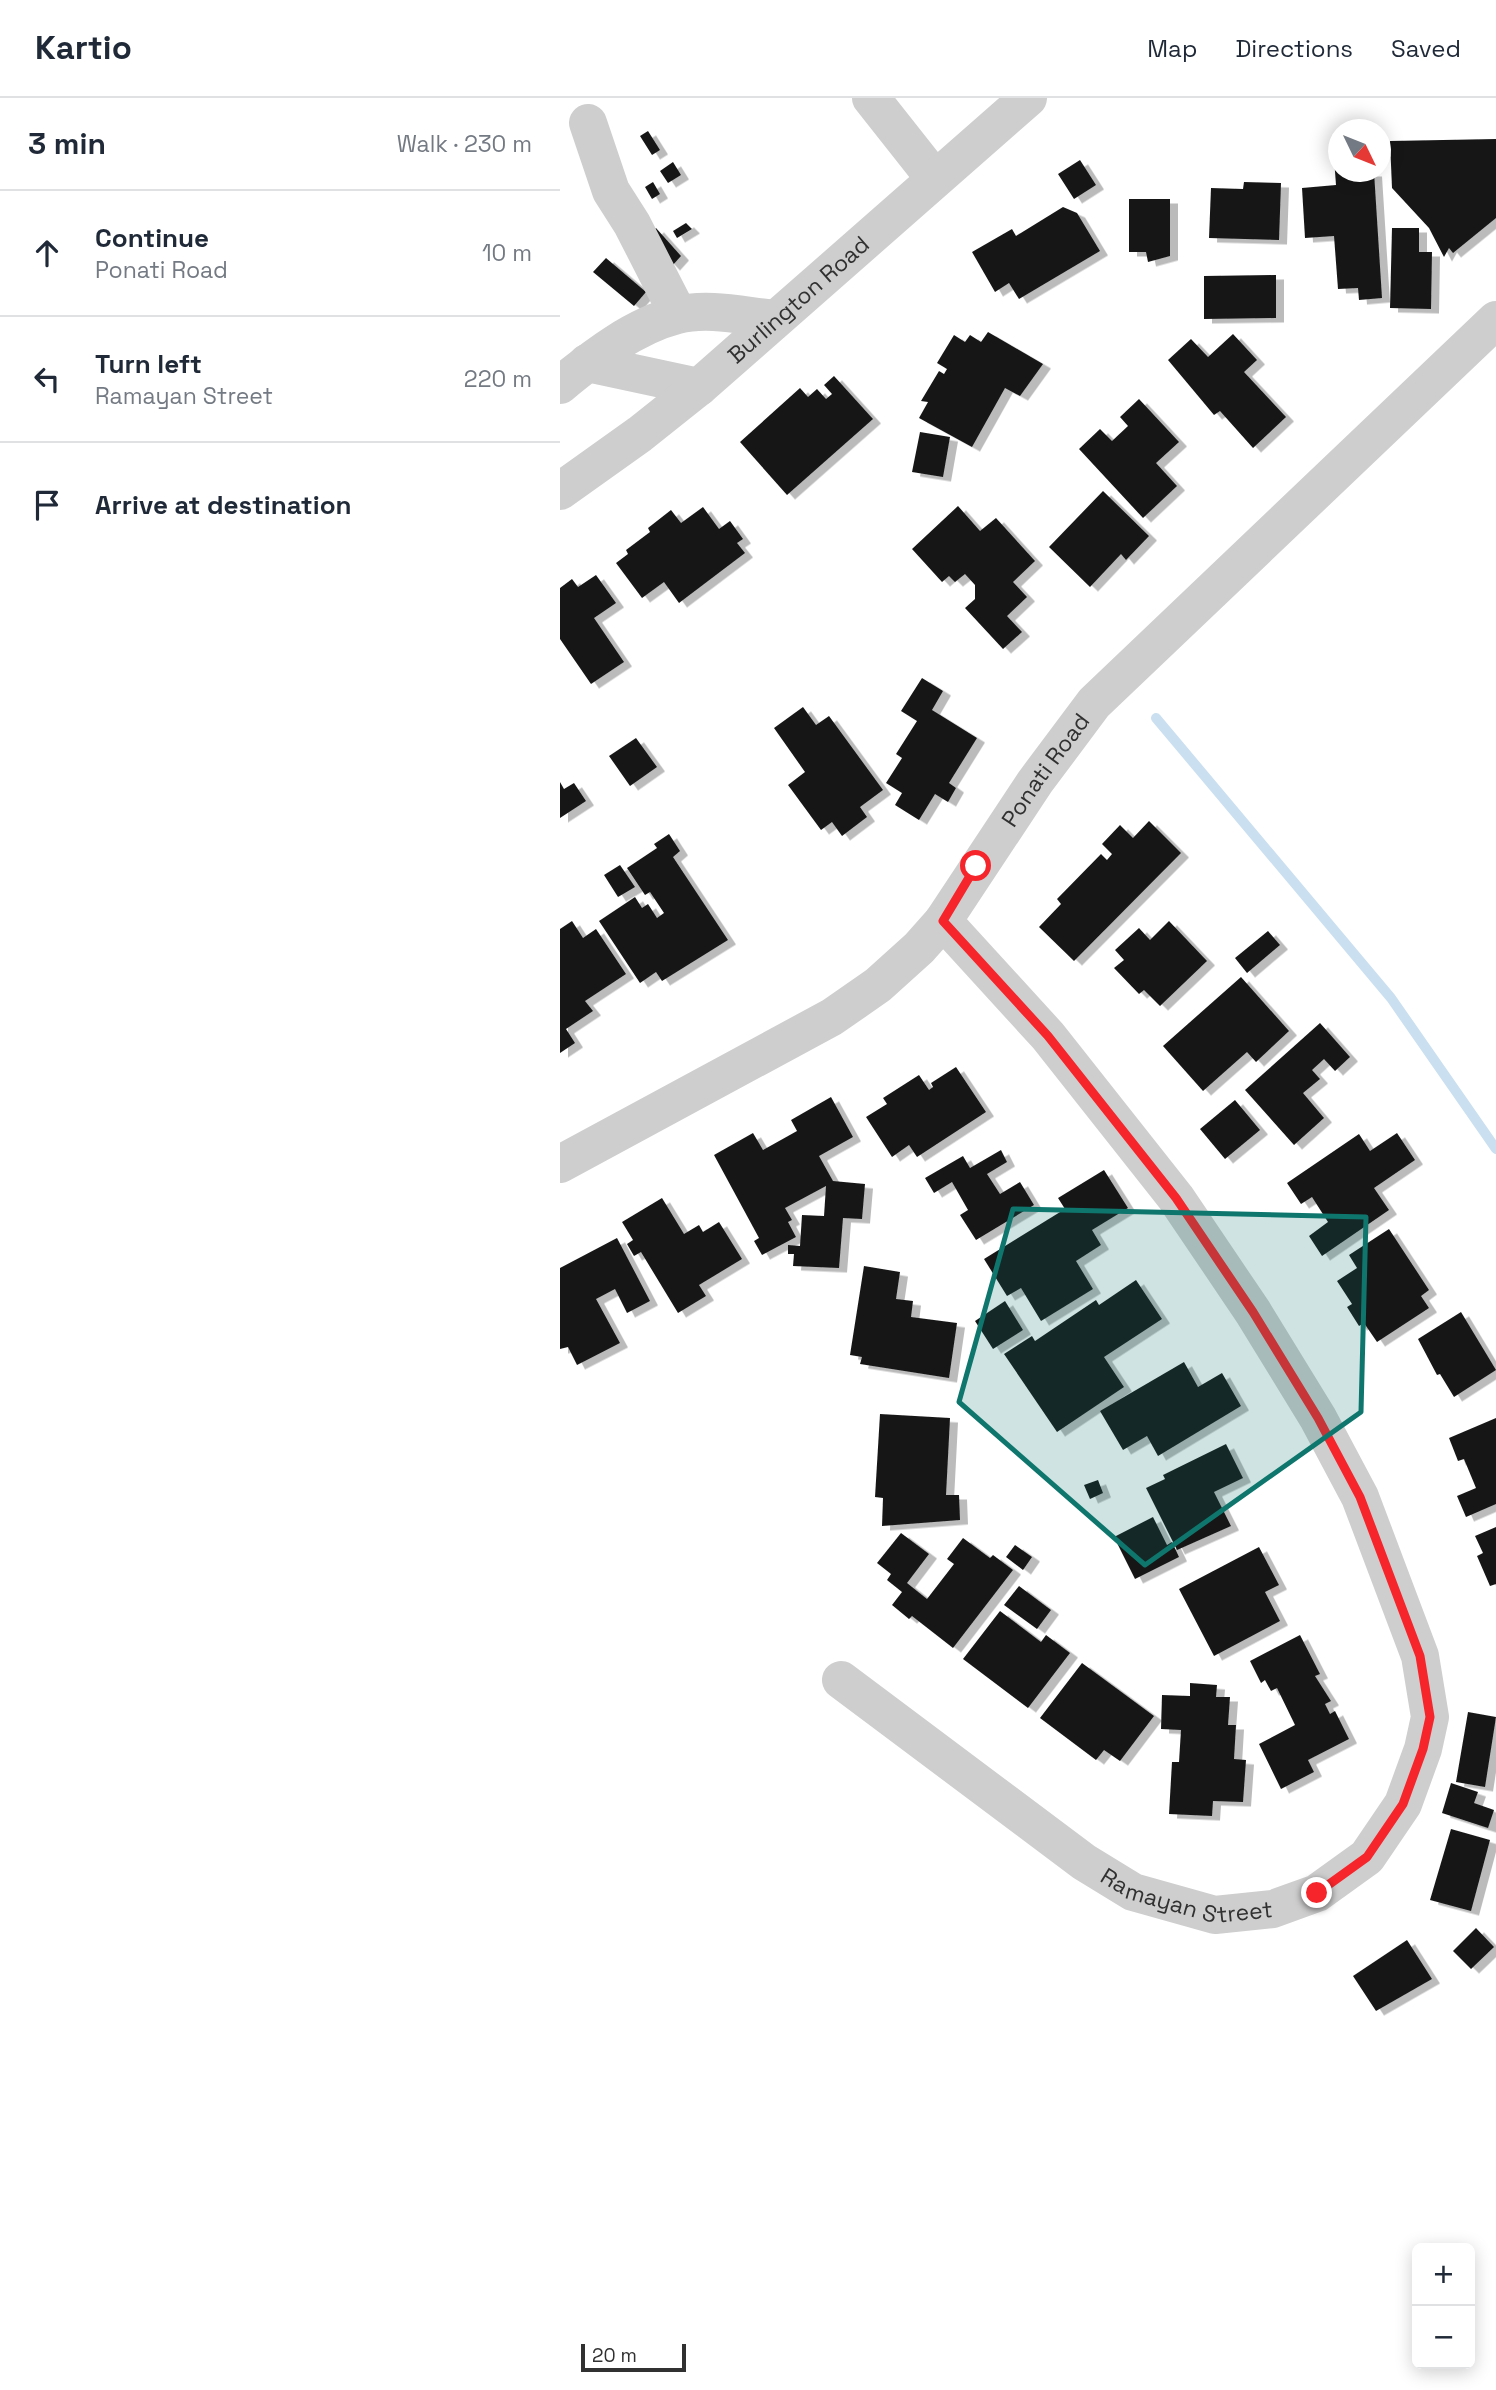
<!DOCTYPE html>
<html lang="en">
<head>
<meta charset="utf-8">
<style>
  body { margin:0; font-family:"Space Grotesk",sans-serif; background:#f6f6f7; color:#1f2937 }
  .controls { position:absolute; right:21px; bottom:21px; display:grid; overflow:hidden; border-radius:10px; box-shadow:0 4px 18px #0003 }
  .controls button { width:63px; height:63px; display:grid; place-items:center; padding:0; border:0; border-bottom:2px solid #e0e1e3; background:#fff; color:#1f2937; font:35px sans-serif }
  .compass { position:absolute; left:768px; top:21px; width:63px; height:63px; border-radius:50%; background:#fff; box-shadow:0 4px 18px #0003; rotate:133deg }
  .scale { position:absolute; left:21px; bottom:18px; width:105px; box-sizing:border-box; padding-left:7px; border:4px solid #313131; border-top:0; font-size:19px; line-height:24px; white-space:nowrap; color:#313131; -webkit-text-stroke:5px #fff; paint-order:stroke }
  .stop { position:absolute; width:21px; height:21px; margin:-16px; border:5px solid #f6252b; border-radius:50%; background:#fff }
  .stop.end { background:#f6252b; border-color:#fff; box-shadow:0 2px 7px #0008 }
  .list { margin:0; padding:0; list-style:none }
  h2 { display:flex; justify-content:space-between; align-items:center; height:91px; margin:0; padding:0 28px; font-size:30px }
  h2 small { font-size:23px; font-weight:400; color:#747a83 }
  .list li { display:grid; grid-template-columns:46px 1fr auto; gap:21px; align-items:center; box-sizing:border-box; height:126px; padding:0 28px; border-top:2px solid #e0e1e3 }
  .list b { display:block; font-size:26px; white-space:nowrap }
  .list p { margin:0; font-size:23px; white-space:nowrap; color:#747a83 }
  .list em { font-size:23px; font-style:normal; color:#747a83 }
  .icon { flex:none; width:38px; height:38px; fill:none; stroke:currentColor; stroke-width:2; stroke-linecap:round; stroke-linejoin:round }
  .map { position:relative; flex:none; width:936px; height:2292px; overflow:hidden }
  header { display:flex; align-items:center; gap:42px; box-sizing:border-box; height:98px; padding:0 35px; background:#fff; border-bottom:2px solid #e0e1e3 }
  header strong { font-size:33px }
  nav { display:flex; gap:38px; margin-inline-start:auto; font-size:24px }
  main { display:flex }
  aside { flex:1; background:#fff }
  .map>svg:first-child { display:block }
</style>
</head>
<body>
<header>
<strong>Kartio</strong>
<nav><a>Map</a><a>Directions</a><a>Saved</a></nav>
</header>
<main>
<aside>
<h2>3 min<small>Walk · 230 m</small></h2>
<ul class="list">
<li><svg class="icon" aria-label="ahead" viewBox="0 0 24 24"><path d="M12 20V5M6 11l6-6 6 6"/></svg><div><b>Continue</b><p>Ponati Road</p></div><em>10 m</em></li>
<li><svg class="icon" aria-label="left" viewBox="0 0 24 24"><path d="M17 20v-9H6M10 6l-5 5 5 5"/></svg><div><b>Turn left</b><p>Ramayan Street</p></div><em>220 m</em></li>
<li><svg class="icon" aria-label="arrive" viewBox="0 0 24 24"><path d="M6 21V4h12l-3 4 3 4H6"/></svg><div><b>Arrive at destination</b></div></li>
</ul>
</aside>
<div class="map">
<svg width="936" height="2292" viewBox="0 0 936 2292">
  <defs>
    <filter id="shadow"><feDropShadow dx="8" dy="4.5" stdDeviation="0" flood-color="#0004"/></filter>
  </defs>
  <rect width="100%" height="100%" fill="#fff"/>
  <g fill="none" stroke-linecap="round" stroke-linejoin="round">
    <path stroke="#cadff0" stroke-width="10" d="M596,620L831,900L936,1051"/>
  </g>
  <path fill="#181818" filter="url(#shadow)" d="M88,33L100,52L92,57L80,38Z
    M936,41V120L893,155L889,150L884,159L869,130L832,90L830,43Z
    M774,60H778V74H814L822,200L799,202L798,190L778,191L774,138L745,140L742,90L776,87Z
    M520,62L536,87L514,101L498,76Z
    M113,64L121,77L108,85L100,73Z
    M93,84L100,96L92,101L85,89Z
    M684,84L721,85L719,142L649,140L651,90L683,91Z
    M569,101H610V158L588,164L586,154H569Z
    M503,109L517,115L540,153L459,201L449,185L435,194L412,154L452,131L456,138Z
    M126,125L132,131L117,140L113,133Z
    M96,130L121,158L112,168L86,139Z
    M832,130H859V154H872L871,211L830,210Z
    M46,160L86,194L74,208L33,174Z
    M716,177V220L644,221V178Z
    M428,234L483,266L460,298L445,290L412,349L359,320L368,304L361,303L379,273L384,276L387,271L377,265L394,237L405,244L410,237L421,244Z
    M673,236L697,262L684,274L726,319L693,350L660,313L654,317L608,262L631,241L648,259Z
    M274,278L313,321L227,397L180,344L240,290L248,299L257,291L266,301L272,296L264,287Z
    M579,301L619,344L596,365L617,388L583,420L519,351L540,331L552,343L568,328L560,319Z
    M360,334L390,339L383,379L352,374Z
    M543,393L589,438L566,462L561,456L530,489L489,449Z
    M398,408L420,433L436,420L475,463L453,484L467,499L447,518L462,534L443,551L405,510L415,501V487L405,476L395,484L389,478L382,484L352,451Z
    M143,409L159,431L170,423L183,441L177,445L185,455L119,505L104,484L82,500L56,465L68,456L66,452L90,434L88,430L111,412L121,425Z
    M36,477L56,505L34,520L64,564L31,586L0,541V490L12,481L18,489Z
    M362,580L383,593L372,612L417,640L389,685L396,690L388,704L375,696L359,722L335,707L342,695L326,685L342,660L336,656L357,623L341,613Z
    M243,609L256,627L269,618L323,692L300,709L307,719L282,738L272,724L261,732L228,687L245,674L214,630Z
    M76,640L97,669L70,688L49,658Z
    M0,684L4,691L14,685L26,703L0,720Z
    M589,723L621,755L514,863L479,829L501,806L497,801L541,756L547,762L552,756L542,746L560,727L573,740Z
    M109,736L120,753L113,759L168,842L102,883L96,874L80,885L39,823L75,799L82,810L88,806L97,820L104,815L90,794L85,797L67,770L97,750L94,746Z
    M60,767L75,789L58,799L44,777Z
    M12,823L23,840L36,831L66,876L25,903L33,913L6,931L15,945L0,955V831Z
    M609,823L647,863L600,908L584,892L579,896L554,870L564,862L555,852L579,830L590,842Z
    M708,833L720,847L687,875L675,860Z
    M681,879L729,933L696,964L687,954L643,993L603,948Z
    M760,925L790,959L775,973L764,961L752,972L760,981L743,995L764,1020L734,1047L685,992Z
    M396,969L426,1014L357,1059L349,1047L332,1059L306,1019L327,1006L323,1000L359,977L369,992L373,989L371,985Z
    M271,999L293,1039L259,1058L273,1083L305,1086L302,1121L283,1120L279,1170L233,1168L234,1156H228V1147L240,1148L242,1117L264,1118L266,1088L225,1110L232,1122L228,1124L236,1139L202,1157L194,1143L199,1140L154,1057L193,1035L203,1052L237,1033L231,1022Z
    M675,1002L700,1032L665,1061L640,1031Z
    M837,1035L855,1062L814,1090L829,1112L762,1158L749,1138L768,1124L752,1099L741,1106L727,1085L799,1036L810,1053Z
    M441,1052L447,1064L427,1076L440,1096L460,1084L474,1107L416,1142L400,1117L408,1112L392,1084L374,1095L365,1080L403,1058L410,1070Z
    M544,1072L568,1110L532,1132L541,1147L516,1163L533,1191L481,1223L461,1190L447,1198L424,1161L505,1111L498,1100Z
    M102,1100L124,1136L139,1127L143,1134L159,1124L182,1161L139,1187L146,1198L118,1215L81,1154L74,1158L67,1146L73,1142L62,1124Z
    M829,1131L869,1192L861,1198L869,1210L817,1244L804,1225L799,1228L787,1209L792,1206L777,1183L797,1170L789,1157Z
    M57,1140L90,1203L67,1215L55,1191L36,1201L60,1245L17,1267L8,1249L0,1251V1170Z
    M304,1168L340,1174L336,1201L353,1203L351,1219L397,1225L389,1280L300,1266L302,1259L290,1257Z
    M576,1182L602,1221L544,1259L564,1289L497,1334L444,1256L472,1238L475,1243L536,1202L539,1207Z
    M445,1203L463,1232L433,1251L415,1223Z
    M901,1214L936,1272L894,1299L880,1276L877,1277L858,1241Z
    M624,1264L638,1289L662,1275L681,1308L598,1358L587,1338L563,1352L540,1313Z
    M320,1316L390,1320L386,1397H399L400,1422L322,1428L323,1400L315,1399Z
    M936,1320V1406L906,1419L897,1398L916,1390L904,1361L898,1363L889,1340Z
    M666,1346L683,1380L654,1394L671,1428L617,1452L586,1390L605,1381L603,1377Z
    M538,1382L543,1395L530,1401L524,1387Z
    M593,1419L607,1447L612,1444L619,1459L575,1481L554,1439Z
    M936,1429V1486L930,1488L917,1458L923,1455L915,1438Z
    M341,1435L369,1456L347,1485L367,1501L394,1466L387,1461L403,1440L430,1460L433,1457L453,1472L393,1550L352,1518L349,1521L332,1507L342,1494L327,1482L331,1476L317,1465Z
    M455,1447L472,1459L463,1472L446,1459Z
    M699,1449L719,1487L705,1494L720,1523L654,1558L619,1491Z
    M459,1488L491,1512L477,1531L444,1507Z
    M440,1513L481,1544L486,1537L510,1555L468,1610L403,1561Z
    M740,1537L760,1576L755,1578L771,1603L765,1606L770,1616L775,1613L789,1641L748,1662L754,1674L721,1691L699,1646L735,1627L717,1590L711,1593L705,1582L701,1585L690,1563Z
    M522,1565L594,1618L560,1663L544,1652L536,1662L480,1620Z
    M630,1585L657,1587L656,1599H670L668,1627H676L674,1661L686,1662L683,1704L653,1703L652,1718L609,1716L612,1664H619L621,1632L601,1631L602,1597L630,1598Z
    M908,1614L936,1619L925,1689L896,1684Z
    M891,1685L918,1694L914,1705L934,1712L928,1730L882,1715Z
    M891,1731L930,1742L911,1813L870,1802Z
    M916,1830L934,1849L911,1871L893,1853Z
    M847,1842L872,1881L816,1913L793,1878Z"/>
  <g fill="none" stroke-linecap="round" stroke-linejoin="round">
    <g stroke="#cecece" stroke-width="38">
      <path d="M311,0L375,81"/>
      <path d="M28,25L51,93L72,126L118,216"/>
      <path d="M27,265L139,289"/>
      <path d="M0,287C34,259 74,228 117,217C148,209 184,218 215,221"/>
      <path id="s1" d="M0,393L80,336L139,289L468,0"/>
      <path id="s2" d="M0,1066L272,919L318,887L359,850L383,823L475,684L534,605L936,222"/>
      <path id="s3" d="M281,1582L524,1764L573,1794L655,1817L713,1811L757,1795L807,1759L843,1706L863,1651L870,1619L860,1558L800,1399L758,1320L693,1214L616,1100L488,938L383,823"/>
    </g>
  </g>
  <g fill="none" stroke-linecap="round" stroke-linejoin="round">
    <path stroke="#f6252b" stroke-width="9" d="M416,768L383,823L488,938L616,1100L693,1214L758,1320L800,1399L860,1558L870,1619L863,1651L843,1706L807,1759L757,1795"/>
  </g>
  <path fill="#0f766e" fill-opacity="0.2" stroke="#0f766e" stroke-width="5" stroke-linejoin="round" d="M453,1111L806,1119L801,1314L585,1467L399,1304Z"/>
  <g text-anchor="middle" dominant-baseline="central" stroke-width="7" stroke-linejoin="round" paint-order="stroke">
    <g font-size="23" fill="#313131" stroke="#fff">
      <text stroke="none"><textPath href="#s1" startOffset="306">Burlington Road</textPath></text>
      <text stroke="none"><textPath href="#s2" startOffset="639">Ponati Road</textPath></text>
      <text stroke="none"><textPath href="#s3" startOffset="415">Ramayan Street</textPath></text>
    </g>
  </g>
</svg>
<div class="controls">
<button>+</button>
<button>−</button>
</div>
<svg class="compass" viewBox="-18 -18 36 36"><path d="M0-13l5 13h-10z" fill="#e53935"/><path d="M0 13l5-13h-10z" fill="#747a83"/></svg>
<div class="scale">20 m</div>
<div class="stop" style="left:416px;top:768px"></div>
<div class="stop end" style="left:757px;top:1795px"></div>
</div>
</main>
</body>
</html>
